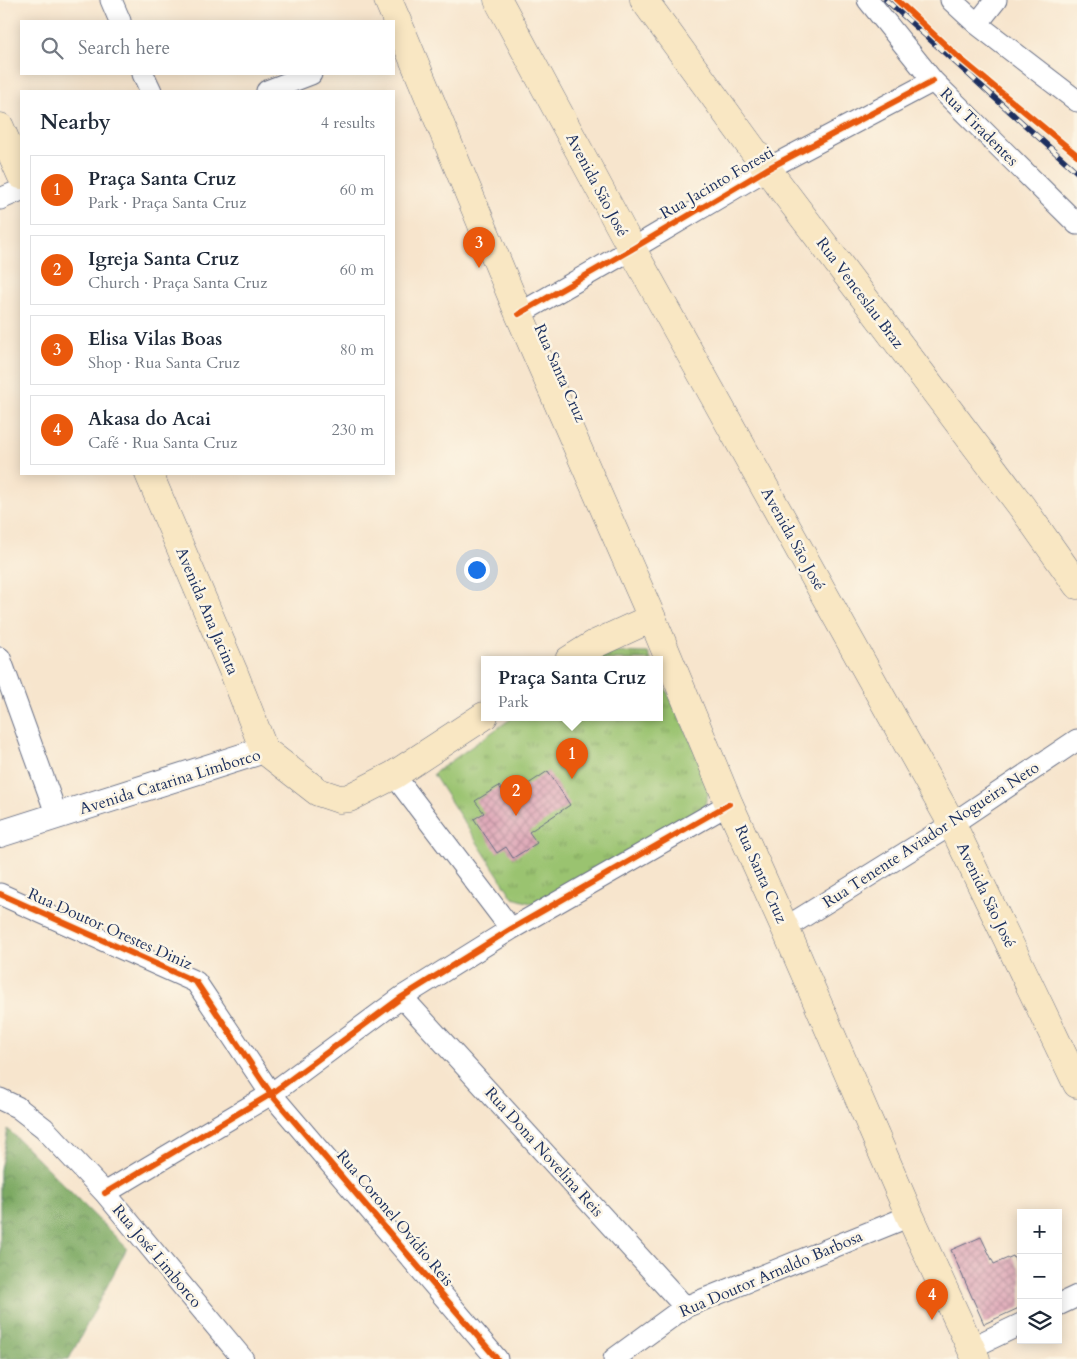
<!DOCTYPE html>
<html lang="en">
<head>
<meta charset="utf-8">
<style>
  body { margin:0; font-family:Cardo,serif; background:#f2f2f3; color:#1f2937 }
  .controls { position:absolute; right:15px; bottom:15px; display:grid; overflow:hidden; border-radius:0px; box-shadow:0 2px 12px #0003 }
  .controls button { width:45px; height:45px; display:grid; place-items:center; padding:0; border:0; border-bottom:1px solid #e0e1e3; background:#fff; color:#1f2937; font:25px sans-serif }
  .you { position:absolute; left:476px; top:569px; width:18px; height:18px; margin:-12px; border:4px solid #fff; border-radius:50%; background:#1a73e8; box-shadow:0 0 0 8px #1a73e833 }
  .badge { display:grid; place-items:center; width:32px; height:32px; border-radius:50%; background:#ea580c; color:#fff; font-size:16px; font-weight:700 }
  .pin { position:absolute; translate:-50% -41px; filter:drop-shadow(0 1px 2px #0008) }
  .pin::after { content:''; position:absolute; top:26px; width:18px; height:15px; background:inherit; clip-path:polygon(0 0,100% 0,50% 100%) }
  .popup { position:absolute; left:481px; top:656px; width:182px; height:65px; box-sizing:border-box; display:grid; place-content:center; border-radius:0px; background:#fff; filter:drop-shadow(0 1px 4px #0005); font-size:16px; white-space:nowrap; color:#747a83 }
  .popup b { font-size:19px; color:#1f2937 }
  .popup::after { content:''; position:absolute; left:50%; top:100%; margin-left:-10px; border:10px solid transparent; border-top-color:#fff }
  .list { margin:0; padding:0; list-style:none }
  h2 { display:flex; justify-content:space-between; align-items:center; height:65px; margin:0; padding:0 20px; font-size:21px }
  h2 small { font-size:16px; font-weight:400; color:#747a83 }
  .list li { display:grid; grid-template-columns:32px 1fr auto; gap:15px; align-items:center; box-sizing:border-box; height:70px; margin:0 10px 10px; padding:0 10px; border:1px solid #e0e1e3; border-radius:0px }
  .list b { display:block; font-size:19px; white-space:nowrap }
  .list p { margin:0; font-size:16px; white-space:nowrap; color:#747a83 }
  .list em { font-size:16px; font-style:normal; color:#747a83 }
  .icon { flex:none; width:28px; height:28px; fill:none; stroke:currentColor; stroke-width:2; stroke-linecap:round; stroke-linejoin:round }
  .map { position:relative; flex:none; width:1077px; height:1359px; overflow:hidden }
  .search { position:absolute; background:#fff; box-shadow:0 2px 12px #0003; left:20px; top:20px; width:375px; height:55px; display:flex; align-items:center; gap:12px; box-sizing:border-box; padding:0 18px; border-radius:0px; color:#747a83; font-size:19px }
  .panel { position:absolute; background:#fff; box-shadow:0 2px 12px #0003; left:20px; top:90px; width:375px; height:385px; border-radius:0px }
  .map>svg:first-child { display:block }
</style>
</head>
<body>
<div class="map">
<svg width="1077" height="1359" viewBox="0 0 1077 1359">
  <defs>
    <pattern id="grass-tufts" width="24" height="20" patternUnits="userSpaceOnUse" patternTransform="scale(1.25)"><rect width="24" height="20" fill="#9ac36f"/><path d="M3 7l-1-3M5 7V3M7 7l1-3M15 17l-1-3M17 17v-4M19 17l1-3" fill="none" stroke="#7d9f5e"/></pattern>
    <pattern id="forest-crowns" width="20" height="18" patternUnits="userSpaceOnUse" patternTransform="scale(1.25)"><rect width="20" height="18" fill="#7ba962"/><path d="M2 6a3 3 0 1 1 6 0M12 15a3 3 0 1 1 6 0" fill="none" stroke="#648a54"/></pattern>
    <pattern id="building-cross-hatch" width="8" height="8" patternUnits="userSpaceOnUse" patternTransform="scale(1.25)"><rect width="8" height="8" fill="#dca0b3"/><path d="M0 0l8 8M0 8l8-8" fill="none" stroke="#b28395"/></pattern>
  </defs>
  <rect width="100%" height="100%" fill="#fcf5e5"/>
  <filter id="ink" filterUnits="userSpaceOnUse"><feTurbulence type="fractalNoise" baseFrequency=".02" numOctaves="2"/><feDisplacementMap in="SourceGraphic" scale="10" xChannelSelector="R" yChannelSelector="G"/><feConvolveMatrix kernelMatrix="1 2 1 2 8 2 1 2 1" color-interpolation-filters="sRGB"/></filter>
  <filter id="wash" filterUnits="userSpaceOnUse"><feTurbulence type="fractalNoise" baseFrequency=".0096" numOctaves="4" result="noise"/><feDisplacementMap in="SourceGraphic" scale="20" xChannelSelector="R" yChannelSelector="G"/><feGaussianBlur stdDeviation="1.12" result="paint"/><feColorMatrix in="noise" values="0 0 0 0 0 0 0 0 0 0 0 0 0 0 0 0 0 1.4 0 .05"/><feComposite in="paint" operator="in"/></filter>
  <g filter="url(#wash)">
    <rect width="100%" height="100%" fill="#f7e5cd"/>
    <path fill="url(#grass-tufts)" stroke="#5a7966" d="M604,652L648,653L651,660H593Z
      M660,677L711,783L704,808L534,904L513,898L433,774L512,718H660Z"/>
    <path fill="url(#forest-crowns)" stroke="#4b6c60" d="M8,1129L127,1248L69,1359H0V1170Z"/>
    <g id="blocks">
      <path fill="url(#building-cross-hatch)" d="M548,771L570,805L529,832L537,843L513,858L506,847L497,853L474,819L484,813L475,801L499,786L507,798Z
        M981,1237L994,1264L1013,1256L1021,1273V1307L984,1324L951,1250Z"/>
    </g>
  </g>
  <g filter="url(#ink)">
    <use href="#blocks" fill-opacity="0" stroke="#686f85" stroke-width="1"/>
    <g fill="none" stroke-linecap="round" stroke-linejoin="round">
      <defs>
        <path id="minor" d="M111,0L120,21
          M868,0L933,81L1077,224
          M951,0L977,24L1077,101
          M977,24L996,0
          M143,74L151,91
          M267,91L311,74
          M0,199L21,190
          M519,314L632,249L767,169L933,81
          M0,658L57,816
          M394,775L511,929
          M0,894L196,982L271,1094L497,1359
          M785,928L952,824L1077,740
          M402,997L685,1307
          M0,1099L17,1107L44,1128L105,1193L243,1359
          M105,1193L271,1094L402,997L511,929L729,804
          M1058,1305L1077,1296
          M971,1348L1021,1324
          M614,1359L685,1307L910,1216"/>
        <path id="tertiary" d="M0,834L264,750"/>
        <path id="secondary" d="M388,0L404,37L519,314L652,618L729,804L785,928L910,1216L976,1359
          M498,0L632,249L952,824L1077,1084
          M644,0L767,169L1022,507L1077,585
          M0,127L21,175
          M149,474L234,673L264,750L318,792L339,799L349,798L394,775L484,716
          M569,660L593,645L652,618"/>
      </defs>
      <use href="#minor" stroke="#686f85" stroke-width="23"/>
      <use href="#tertiary" stroke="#686f85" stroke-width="28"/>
      <use href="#secondary" stroke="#686f85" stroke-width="29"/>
      <use href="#minor" stroke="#fff" stroke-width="21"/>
      <use href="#tertiary" stroke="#fff" stroke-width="26"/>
      <use href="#secondary" stroke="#f9e7c3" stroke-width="28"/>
      <defs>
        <path id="rail" d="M886,0L1077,172"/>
      </defs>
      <use href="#rail" stroke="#1b2f5e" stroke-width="5.5"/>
      <use href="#rail" stroke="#fcf5e5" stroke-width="4" stroke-dasharray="11" stroke-linecap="butt"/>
      <defs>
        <path id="cycleway" d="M897,0L957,56L1077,155
          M519,314L632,249L767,169L933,81
          M0,894L196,982L271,1094L497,1359
          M105,1193L271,1094L402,997L511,929L729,804"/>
      </defs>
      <use href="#cycleway" stroke="#fcf5e5" stroke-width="9"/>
      <use href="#cycleway" stroke="#e8590c" stroke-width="6"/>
    </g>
  </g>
  <g text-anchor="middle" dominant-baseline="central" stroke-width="5" stroke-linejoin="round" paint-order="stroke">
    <g font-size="16" fill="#1b2f5e" stroke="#fcf5e5">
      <text transform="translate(979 127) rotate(45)">Rua Tiradentes</text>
      <text transform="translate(717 183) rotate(-30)">Rua Jacinto Foresti</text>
      <text transform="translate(597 185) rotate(62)">Avenida São José</text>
      <text transform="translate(860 293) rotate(53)">Rua Venceslau Braz</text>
      <text transform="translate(560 373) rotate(66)">Rua Santa Cruz</text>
      <text transform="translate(793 539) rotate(61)">Avenida São José</text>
      <text transform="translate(207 611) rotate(67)">Avenida Ana Jacinta</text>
      <text transform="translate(170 782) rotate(-17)">Avenida Catarina Limborco</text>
      <text transform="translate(931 835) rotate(-33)">Rua Tenente Aviador Nogueira Neto</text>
      <text transform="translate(761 874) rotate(66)">Rua Santa Cruz</text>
      <text transform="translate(986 895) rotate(64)">Avenida São José</text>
      <text transform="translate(110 929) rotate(24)">Rua Doutor Orestes Diniz</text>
      <text transform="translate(544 1152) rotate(48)">Rua Dona Novelina Reis</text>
      <text transform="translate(395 1218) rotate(50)">Rua Coronel Ovídio Reis</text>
      <text transform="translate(157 1256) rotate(50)">Rua José Limborco</text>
      <text transform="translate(771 1274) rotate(-23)">Rua Doutor Arnaldo Barbosa</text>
    </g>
  </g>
</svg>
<div class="controls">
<button>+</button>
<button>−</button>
<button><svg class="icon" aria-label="layers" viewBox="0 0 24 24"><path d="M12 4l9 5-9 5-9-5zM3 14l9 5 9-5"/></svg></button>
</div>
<div class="you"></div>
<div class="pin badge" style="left:572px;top:779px">1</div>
<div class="popup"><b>Praça Santa Cruz</b>Park</div>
<div class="pin badge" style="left:516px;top:816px">2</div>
<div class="pin badge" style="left:479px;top:268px">3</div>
<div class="pin badge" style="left:932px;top:1320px">4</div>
<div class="search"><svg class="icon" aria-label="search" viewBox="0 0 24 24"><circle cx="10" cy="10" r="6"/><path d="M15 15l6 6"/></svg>Search here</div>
<section class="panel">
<h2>Nearby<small>4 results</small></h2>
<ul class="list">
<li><span class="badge">1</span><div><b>Praça Santa Cruz</b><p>Park · Praça Santa Cruz</p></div><em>60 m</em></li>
<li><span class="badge">2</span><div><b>Igreja Santa Cruz</b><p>Church · Praça Santa Cruz</p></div><em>60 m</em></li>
<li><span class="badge">3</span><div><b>Elisa Vilas Boas</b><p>Shop · Rua Santa Cruz</p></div><em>80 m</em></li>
<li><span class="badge">4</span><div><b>Akasa do Acai</b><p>Café · Rua Santa Cruz</p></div><em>230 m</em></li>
</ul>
</section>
</div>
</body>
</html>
